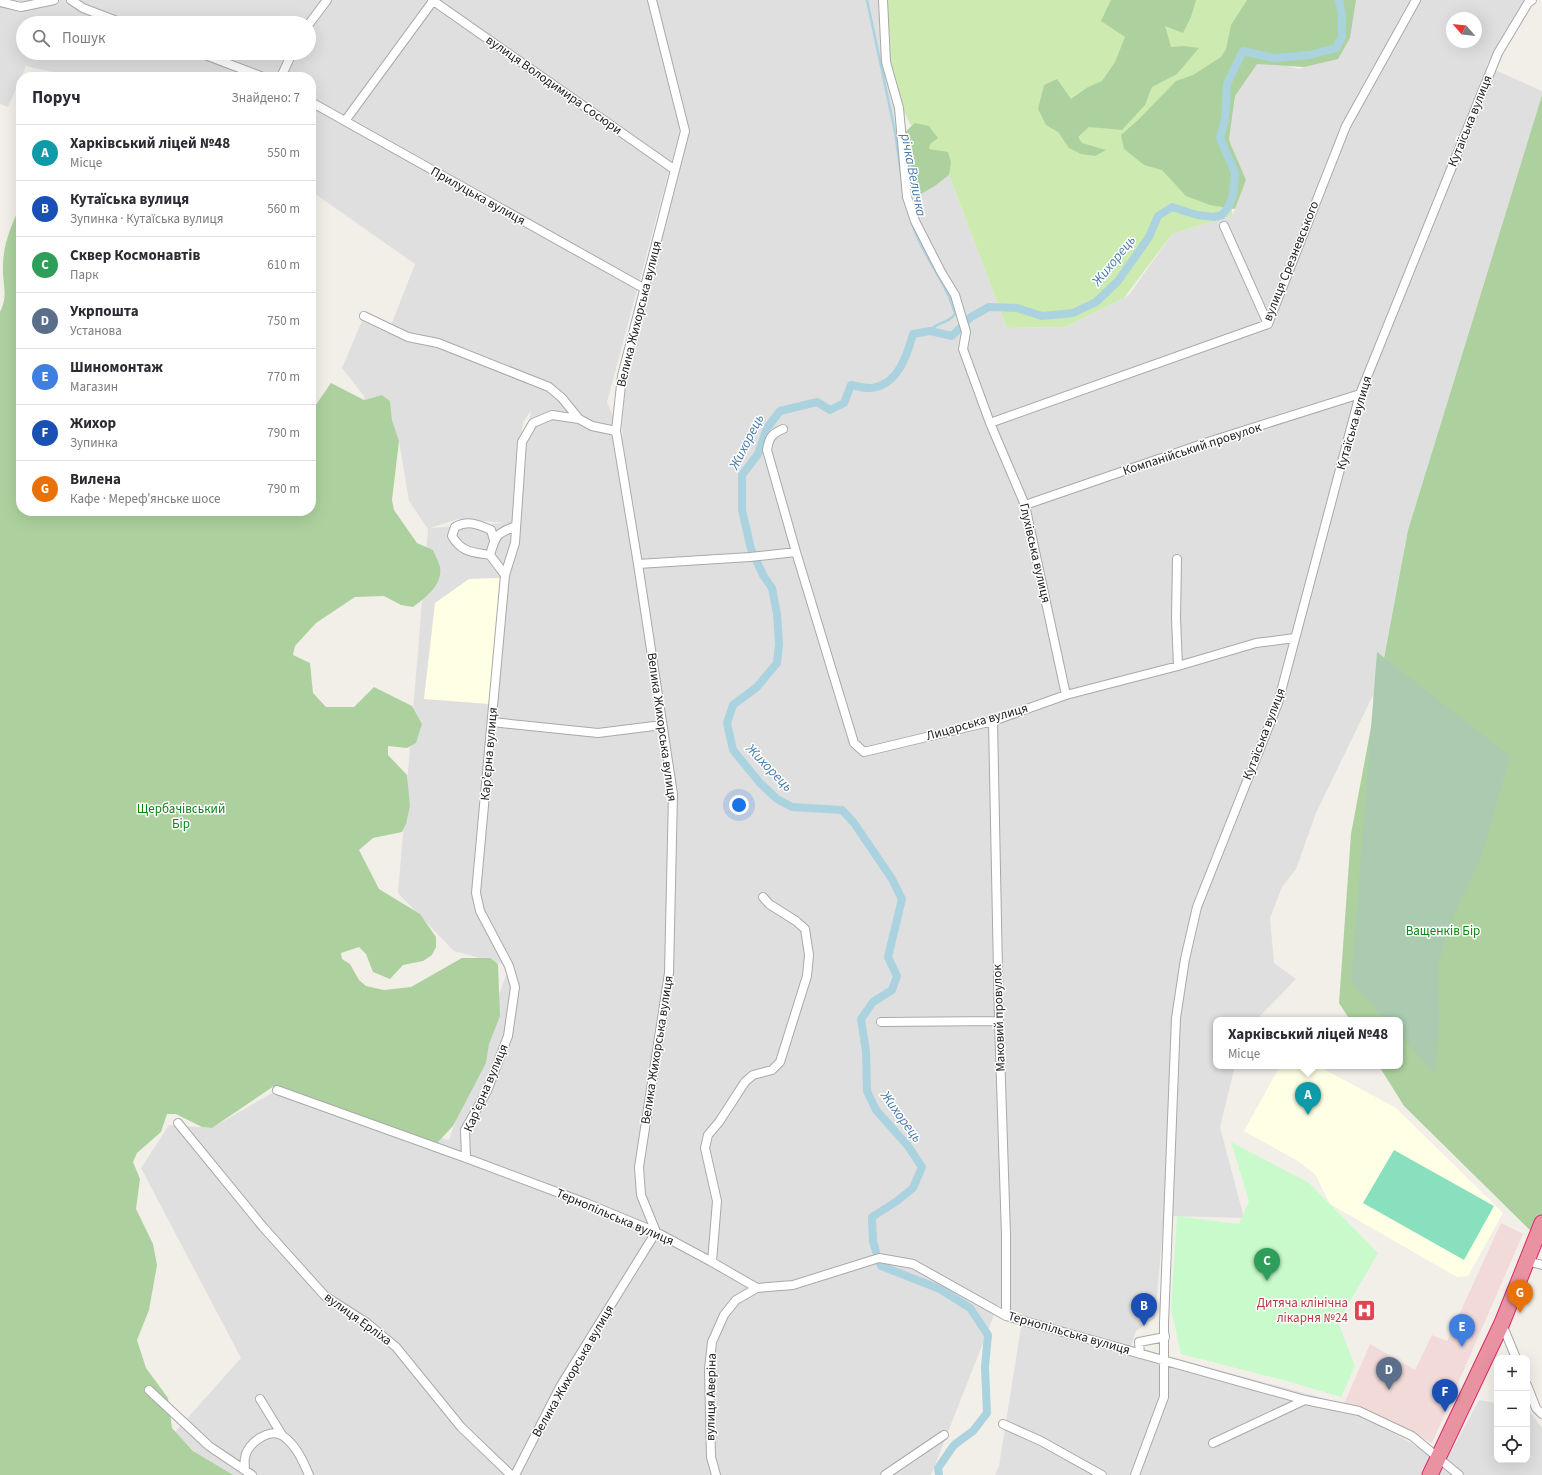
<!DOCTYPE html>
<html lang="uk">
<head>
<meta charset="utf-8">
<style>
  body { margin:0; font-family:"Source Sans 3",sans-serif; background:#f2f2f3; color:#2b2b33 }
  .controls { position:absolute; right:12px; bottom:12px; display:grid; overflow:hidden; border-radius:8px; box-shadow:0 4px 16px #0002 }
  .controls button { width:36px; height:36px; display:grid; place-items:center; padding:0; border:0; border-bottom:1px solid #e1e1e2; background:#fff; color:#2b2b33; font:20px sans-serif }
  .compass { position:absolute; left:1446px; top:12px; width:36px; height:36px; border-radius:50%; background:#fff; box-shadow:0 4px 16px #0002; rotate:298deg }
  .you { position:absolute; left:739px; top:805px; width:14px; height:14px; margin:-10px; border:3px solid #fff; border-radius:50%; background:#1a73e8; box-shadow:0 0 0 6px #1a73e833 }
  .badge { display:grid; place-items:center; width:26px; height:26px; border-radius:50%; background:#111827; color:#fff; font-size:13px; font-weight:700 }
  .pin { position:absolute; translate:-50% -33px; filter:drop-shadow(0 1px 2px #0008) }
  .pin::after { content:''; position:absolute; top:21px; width:14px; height:12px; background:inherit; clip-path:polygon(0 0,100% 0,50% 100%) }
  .popup { position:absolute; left:1213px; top:1017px; width:190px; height:52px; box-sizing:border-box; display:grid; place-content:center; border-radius:8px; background:#fff; filter:drop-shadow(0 1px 3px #0005); font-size:13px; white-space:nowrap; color:#7c7c81 }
  .popup b { font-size:15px; color:#2b2b33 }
  .popup::after { content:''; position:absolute; left:50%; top:100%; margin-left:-8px; border:8px solid transparent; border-top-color:#fff }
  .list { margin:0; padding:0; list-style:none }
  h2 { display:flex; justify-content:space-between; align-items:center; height:52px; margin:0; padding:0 16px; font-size:17px }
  h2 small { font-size:13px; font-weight:400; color:#7c7c81 }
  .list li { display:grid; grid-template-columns:26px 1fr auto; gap:12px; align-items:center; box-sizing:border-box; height:56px; padding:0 16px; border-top:1px solid #e1e1e2 }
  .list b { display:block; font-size:15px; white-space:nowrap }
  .list p { margin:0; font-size:13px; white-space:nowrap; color:#7c7c81 }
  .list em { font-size:13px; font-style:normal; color:#7c7c81 }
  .icon { flex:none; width:22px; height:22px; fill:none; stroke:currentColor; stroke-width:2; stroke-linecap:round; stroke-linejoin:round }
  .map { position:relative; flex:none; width:1542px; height:1475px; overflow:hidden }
  .search { position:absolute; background:#fff; box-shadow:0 4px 16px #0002; left:16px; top:16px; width:300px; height:44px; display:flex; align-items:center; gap:10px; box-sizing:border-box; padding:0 14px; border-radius:22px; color:#7c7c81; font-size:15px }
  .panel { position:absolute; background:#fff; box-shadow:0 4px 16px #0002; left:16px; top:72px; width:300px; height:444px; border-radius:16px }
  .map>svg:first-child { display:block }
</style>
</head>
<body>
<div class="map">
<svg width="1542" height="1475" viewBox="0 0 1542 1475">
  <rect width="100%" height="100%" fill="#f2efe9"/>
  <path fill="#e0dfdf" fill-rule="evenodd" d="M0,0H647L680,130L607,402L623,438L622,428L626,376L684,154L687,126L656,0H878L882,55L897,112L911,199L935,186L949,175L1007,328L1065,327L1124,298L1129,295L1172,234L1233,215L1246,180L1229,140L1238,76L1249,56L1299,69L1341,53L1345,0H1526L1486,66L1542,91V95L1408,530L1379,683L1316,813L1296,869L1282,887L1270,918L1274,963L1296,979L1256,1020H1216V1066H1235L1220,1127L1244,1218L1164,1216L1155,1318L1136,1331L1131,1346L1344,1404L1445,1463L1479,1400L1497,1403V1460H1527V1408L1542,1428V1475H995L999,1466L1023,1314L998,1305L931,1475H218L175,1432L241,1358L141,1168L169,1125L212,1128L277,1090L449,1140L509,966L454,951L398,893L428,529L409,501L399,441L392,420L390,401L382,395L364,400V396L342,368L362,321L388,333L415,264L311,191V77H60L52,72L26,66L8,107L0,104ZM1452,18H1476V42H1452ZM23,23H309V53H23ZM531,411L512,512V513L523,422ZM458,519L506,523L430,528Z"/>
  <path fill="#f2dad9" d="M1501,1223L1523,1234L1432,1443L1363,1409L1344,1404L1370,1344L1415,1370L1432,1335L1447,1341Z"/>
  <path fill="#ffffe5" d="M501,578L490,704L424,699L435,603L469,579Z
    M1280,1066H1318L1396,1108L1503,1213L1468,1276L1457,1277L1330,1204L1315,1174L1296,1160L1244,1131Z"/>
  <path fill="#cdebb0" d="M883,0H1300L1203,94L1233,215L1172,234L1124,298L1065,327L1007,328L949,175L919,142L900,103L886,62Z"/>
  <path fill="#add19e" d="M1111,0H1196L1191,17L1183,33L1165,26L1171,47L1184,46L1199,48L1177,74L1152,87L1145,105L1122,130L1089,127L1078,137L1082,143L1106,150L1095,156L1081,154L1069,148L1058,132L1046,125L1038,109L1044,85L1057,79L1071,99L1088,87L1102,81L1115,62L1125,37L1101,21Z
    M1247,0H1356L1350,38L1338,59L1304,67L1257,64L1235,96L1229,140L1246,180L1235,209L1210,205L1186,196L1162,170L1144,165L1124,149L1121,135L1138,120L1176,81L1193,75L1221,57L1226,49L1231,25Z
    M1542,95V1242L1404,1106L1379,1066H1400V1020H1350L1339,1003L1351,834L1408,530Z
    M915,123L929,126L938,138L930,144L929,149L948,152L951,162L949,175L935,186L921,194L912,192V180L913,168L906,163L905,132Z
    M21,204V511H311V439L313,437L311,435V412L331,383L364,400L382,395L390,401L392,420L399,441L392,500L394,510L417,543L433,550C435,555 439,562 440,567C443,585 425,598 413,607L401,605L384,596L355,597L316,623L295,646L293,655L310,663L313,693L326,707H354L374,687L412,706L422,724L416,743L407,748L388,746V755L407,775L410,806L406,824L402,832L373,838L359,850L379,889L420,914L436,937V947L432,955L423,961L403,965L390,979L373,972L366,954L359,947L341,953L342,959L350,964L359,980L366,986L384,990L411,987L462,958H490L498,964L500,1016L489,1044L486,1063L453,1126L437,1143L274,1086L212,1128L202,1127L176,1114H167L161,1132L137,1153L133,1162L140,1179L136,1209L153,1244L157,1265L149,1310L137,1340L146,1368L168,1398L172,1428L193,1451L233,1475H0V312C9,293 2,285 3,266C3,244 12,224 21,204Z"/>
  <path fill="#aacbaf" d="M1377,652L1510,756L1482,855L1449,926L1438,966L1439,1026L1435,1074L1400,1035V1020H1386L1351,982Z"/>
  <path fill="#c8facc" d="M1231,1142L1309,1183L1378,1253L1338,1322L1355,1366L1341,1397L1287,1381L1181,1354L1171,1309L1177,1216L1239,1224L1249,1201Z"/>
  <path fill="#88e0be" d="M1394,1150L1494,1206L1464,1260L1363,1203Z"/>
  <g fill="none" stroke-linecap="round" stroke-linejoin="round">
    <path stroke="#aad3df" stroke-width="2.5" d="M867,0L895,132L902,180
      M911,220C921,255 946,280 955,314C947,325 937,321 930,331"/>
    <path stroke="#aad3df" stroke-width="8" d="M876,1252L873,1241L872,1217L897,1201L913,1188L922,1167L908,1146L876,1110L867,1091L866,1052L861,1019L873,1002L892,990L897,976L888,957L902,899L892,879L854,823L842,810L792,807L777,799L760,783L733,750L727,723L733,705L757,687L777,663L779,644L777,614L772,588L763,575L751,549L742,510V475L758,454L767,428L780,411L817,402L830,410L844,403L851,385C857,386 863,388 869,388C897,387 907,356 913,334L930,331L952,336L971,317L989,307L1017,308L1042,316L1073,313L1096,302L1118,281L1149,237L1158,216L1172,207L1197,215L1214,217L1222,215L1229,206L1233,195L1235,173L1220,138L1225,120L1227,84L1243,51L1274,58L1309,55L1336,48L1342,37V15L1339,0
      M880,1264L881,1266L940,1289L970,1308L988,1335L985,1367L987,1413L973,1431L954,1445L938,1468L939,1475"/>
    <defs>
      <path id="street" d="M71,0L83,8L122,23
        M432,0L675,170
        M883,0L886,62L899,108L907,197L915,221L941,272L955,295L966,332L963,349L990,423L1025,505L1066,695
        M0,2L21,7L54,0
        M309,24L327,0
        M200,53L263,77
        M281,77L292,53
        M311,102L645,289
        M345,121L433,1
        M1224,226L1268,324
        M364,316L408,337L438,343L549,387L562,398L579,419
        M990,423L1268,324L1346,126L1416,0
        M783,429C771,434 769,438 767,450L796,552L854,743L864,752L993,721L1066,695L1178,666L1256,643L1295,638
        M1025,505L1208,442L1360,394
        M494,540L491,530C477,524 468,520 455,527L452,536C462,553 473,552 490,555L505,575
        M490,555C496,534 496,534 516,526
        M1177,559L1176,618L1178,666
        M638,564L750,557L796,552
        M993,721L999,1021L1006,1235V1316
        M492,722L598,733L662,725
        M881,1022L999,1021
        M277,1090L466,1158L586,1203L656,1232L712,1262L757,1288L793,1285L879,1258L913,1264L1006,1316L1305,1400L1359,1411L1412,1436L1459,1475
        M178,1123L263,1227L325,1296L367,1323L396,1347L461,1427L511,1475
        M466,1158L465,1130L487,1091L508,1036L515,987L509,966L480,911L476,893L505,575L515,543L522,442L533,423L552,415L579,419L592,426L616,431
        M1527,1261L1542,1265
        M712,1262L717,1201L705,1148L708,1135L719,1122L745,1082L753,1075L772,1070L780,1062L807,976L809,955L805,929L796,921L769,904L763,897
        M1502,1324L1516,1358
        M1140,1354L1139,1342L1165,1337L1164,1332
        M1527,1385L1536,1408L1542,1414
        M149,1390L209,1446L252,1475
        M260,1399L282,1435
        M1003,1424L1041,1441L1102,1475
        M1213,1443L1305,1400
        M245,1470C245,1466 244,1461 245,1458C247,1443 270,1427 283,1436C296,1445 303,1461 309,1475
        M515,1475L560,1387L656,1232L641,1195L639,1167L669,973L673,794L638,564L616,431L622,376L685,131L652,0
        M716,1475L711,1457L709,1369L712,1342L724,1315L736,1300L757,1288
        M885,1475L944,1435
        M1135,1475L1164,1397V1323L1176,1018L1185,959L1197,907L1278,703L1360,394L1498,53L1528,3L1532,0"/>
      <path id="highway" d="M1430,1475L1502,1323L1542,1223"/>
    </defs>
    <use href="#street" stroke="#a9a9a9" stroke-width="10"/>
    <use href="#highway" stroke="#dc2a67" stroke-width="17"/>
    <use href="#street" stroke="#fff" stroke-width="8"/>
    <use href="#highway" stroke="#e892a2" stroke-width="15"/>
  </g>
  <defs>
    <symbol id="hospital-square" viewBox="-11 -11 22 22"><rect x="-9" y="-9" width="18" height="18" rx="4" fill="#e0444e" stroke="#fff"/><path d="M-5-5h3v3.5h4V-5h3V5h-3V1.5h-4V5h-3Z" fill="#fff"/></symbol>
  </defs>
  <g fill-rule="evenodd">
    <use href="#hospital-square" x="1352" y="1298" width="25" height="25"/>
  </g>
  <g text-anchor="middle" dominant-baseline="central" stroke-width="3" stroke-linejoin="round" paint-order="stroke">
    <g font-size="13" fill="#222" stroke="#fff">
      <text transform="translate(554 85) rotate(35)">вулиця Володимира Сосюри</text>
      <text transform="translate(1470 121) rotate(-68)">Кутаїська вулиця</text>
      <text transform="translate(478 196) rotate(29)">Прилуцька вулиця</text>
      <text transform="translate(1291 261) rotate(-68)">вулиця Срезневського</text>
      <text transform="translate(639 314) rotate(-76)">Велика Жихорська вулиця</text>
      <text transform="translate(1354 423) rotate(-74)">Кутаїська вулиця</text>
      <text transform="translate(1192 449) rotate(-18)">Компанійський провулок</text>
      <text transform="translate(1035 553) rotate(77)">Глухівська вулиця</text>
      <text transform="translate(977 722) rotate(-16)">Лицарська вулиця</text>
      <text transform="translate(662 727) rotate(82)">Велика Жихорська вулиця</text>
      <text transform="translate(1264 734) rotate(-69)">Кутаїська вулиця</text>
      <text transform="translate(489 754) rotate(-85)">Кар’єрна вулиця</text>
      <text transform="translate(999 1018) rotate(-92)">Маковий провулок</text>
      <text transform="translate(657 1050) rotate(-81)">Велика Жихорська вулиця</text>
      <text transform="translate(486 1088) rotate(-67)">Кар’єрна вулиця</text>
      <text transform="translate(615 1217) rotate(23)">Тернопільська вулиця</text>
      <text transform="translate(358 1319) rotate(36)">вулиця Ерліха</text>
      <text transform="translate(1069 1333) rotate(16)">Тернопільська вулиця</text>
      <text transform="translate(573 1371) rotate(-60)">Велика Жихорська вулиця</text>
      <text transform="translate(711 1397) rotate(-89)">вулиця Аверіна</text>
    </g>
    <g font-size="13" fill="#0c8416" stroke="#fff">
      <text x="181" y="809">Щербачівський<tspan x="181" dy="15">Бір</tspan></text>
      <text x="1443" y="931">Ващенків Бір</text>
    </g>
    <g font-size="13" fill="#be3a42" stroke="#fff" text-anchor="end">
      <text x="1348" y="1303">Дитяча клінічна<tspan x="1348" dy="15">лікарня №24</tspan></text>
    </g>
    <g font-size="14" font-style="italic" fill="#4a7aab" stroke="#fff">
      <text transform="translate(913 175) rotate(79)">річка Величка</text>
      <text transform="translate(1114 261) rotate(-51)">Жихорець</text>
      <text transform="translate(747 442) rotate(-63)">Жихорець</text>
      <text transform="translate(769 768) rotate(46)">Жихорець</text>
      <text transform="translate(901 1117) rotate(54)">Жихорець</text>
    </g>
  </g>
</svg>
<div class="controls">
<button>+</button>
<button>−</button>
<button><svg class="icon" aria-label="locate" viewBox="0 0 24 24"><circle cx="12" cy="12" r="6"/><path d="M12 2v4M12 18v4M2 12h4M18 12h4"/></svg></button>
</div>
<svg class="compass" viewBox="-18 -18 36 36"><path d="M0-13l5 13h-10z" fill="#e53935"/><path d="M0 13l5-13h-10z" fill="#7c7c81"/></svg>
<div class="you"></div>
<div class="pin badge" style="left:1308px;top:1115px;background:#0f9aa8">A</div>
<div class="popup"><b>Харківський ліцей №48</b>Місце</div>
<div class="pin badge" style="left:1144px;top:1326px;background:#1a4fb4">B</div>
<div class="pin badge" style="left:1267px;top:1281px;background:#2e9e5b">C</div>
<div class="pin badge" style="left:1389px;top:1390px;background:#5c6f8a">D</div>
<div class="pin badge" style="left:1462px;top:1347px;background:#3f7fe0">E</div>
<div class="pin badge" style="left:1445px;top:1412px;background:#1a4fb4">F</div>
<div class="pin badge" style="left:1520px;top:1313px;background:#e8710a">G</div>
<div class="search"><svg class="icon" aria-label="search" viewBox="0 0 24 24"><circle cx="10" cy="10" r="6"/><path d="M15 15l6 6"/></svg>Пошук</div>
<section class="panel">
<h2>Поруч<small>Знайдено: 7</small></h2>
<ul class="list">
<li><span class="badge" style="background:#0f9aa8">A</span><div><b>Харківський ліцей №48</b><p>Місце</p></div><em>550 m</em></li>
<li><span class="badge" style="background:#1a4fb4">B</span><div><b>Кутаїська вулиця</b><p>Зупинка · Кутаїська вулиця</p></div><em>560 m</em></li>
<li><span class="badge" style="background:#2e9e5b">C</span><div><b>Сквер Космонавтів</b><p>Парк</p></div><em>610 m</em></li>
<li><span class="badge" style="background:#5c6f8a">D</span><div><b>Укрпошта</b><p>Установа</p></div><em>750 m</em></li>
<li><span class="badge" style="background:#3f7fe0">E</span><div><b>Шиномонтаж</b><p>Магазин</p></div><em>770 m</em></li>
<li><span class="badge" style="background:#1a4fb4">F</span><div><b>Жихор</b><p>Зупинка</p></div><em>790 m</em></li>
<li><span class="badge" style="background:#e8710a">G</span><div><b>Вилена</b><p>Кафе · Мереф'янське шосе</p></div><em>790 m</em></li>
</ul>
</section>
</div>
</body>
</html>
